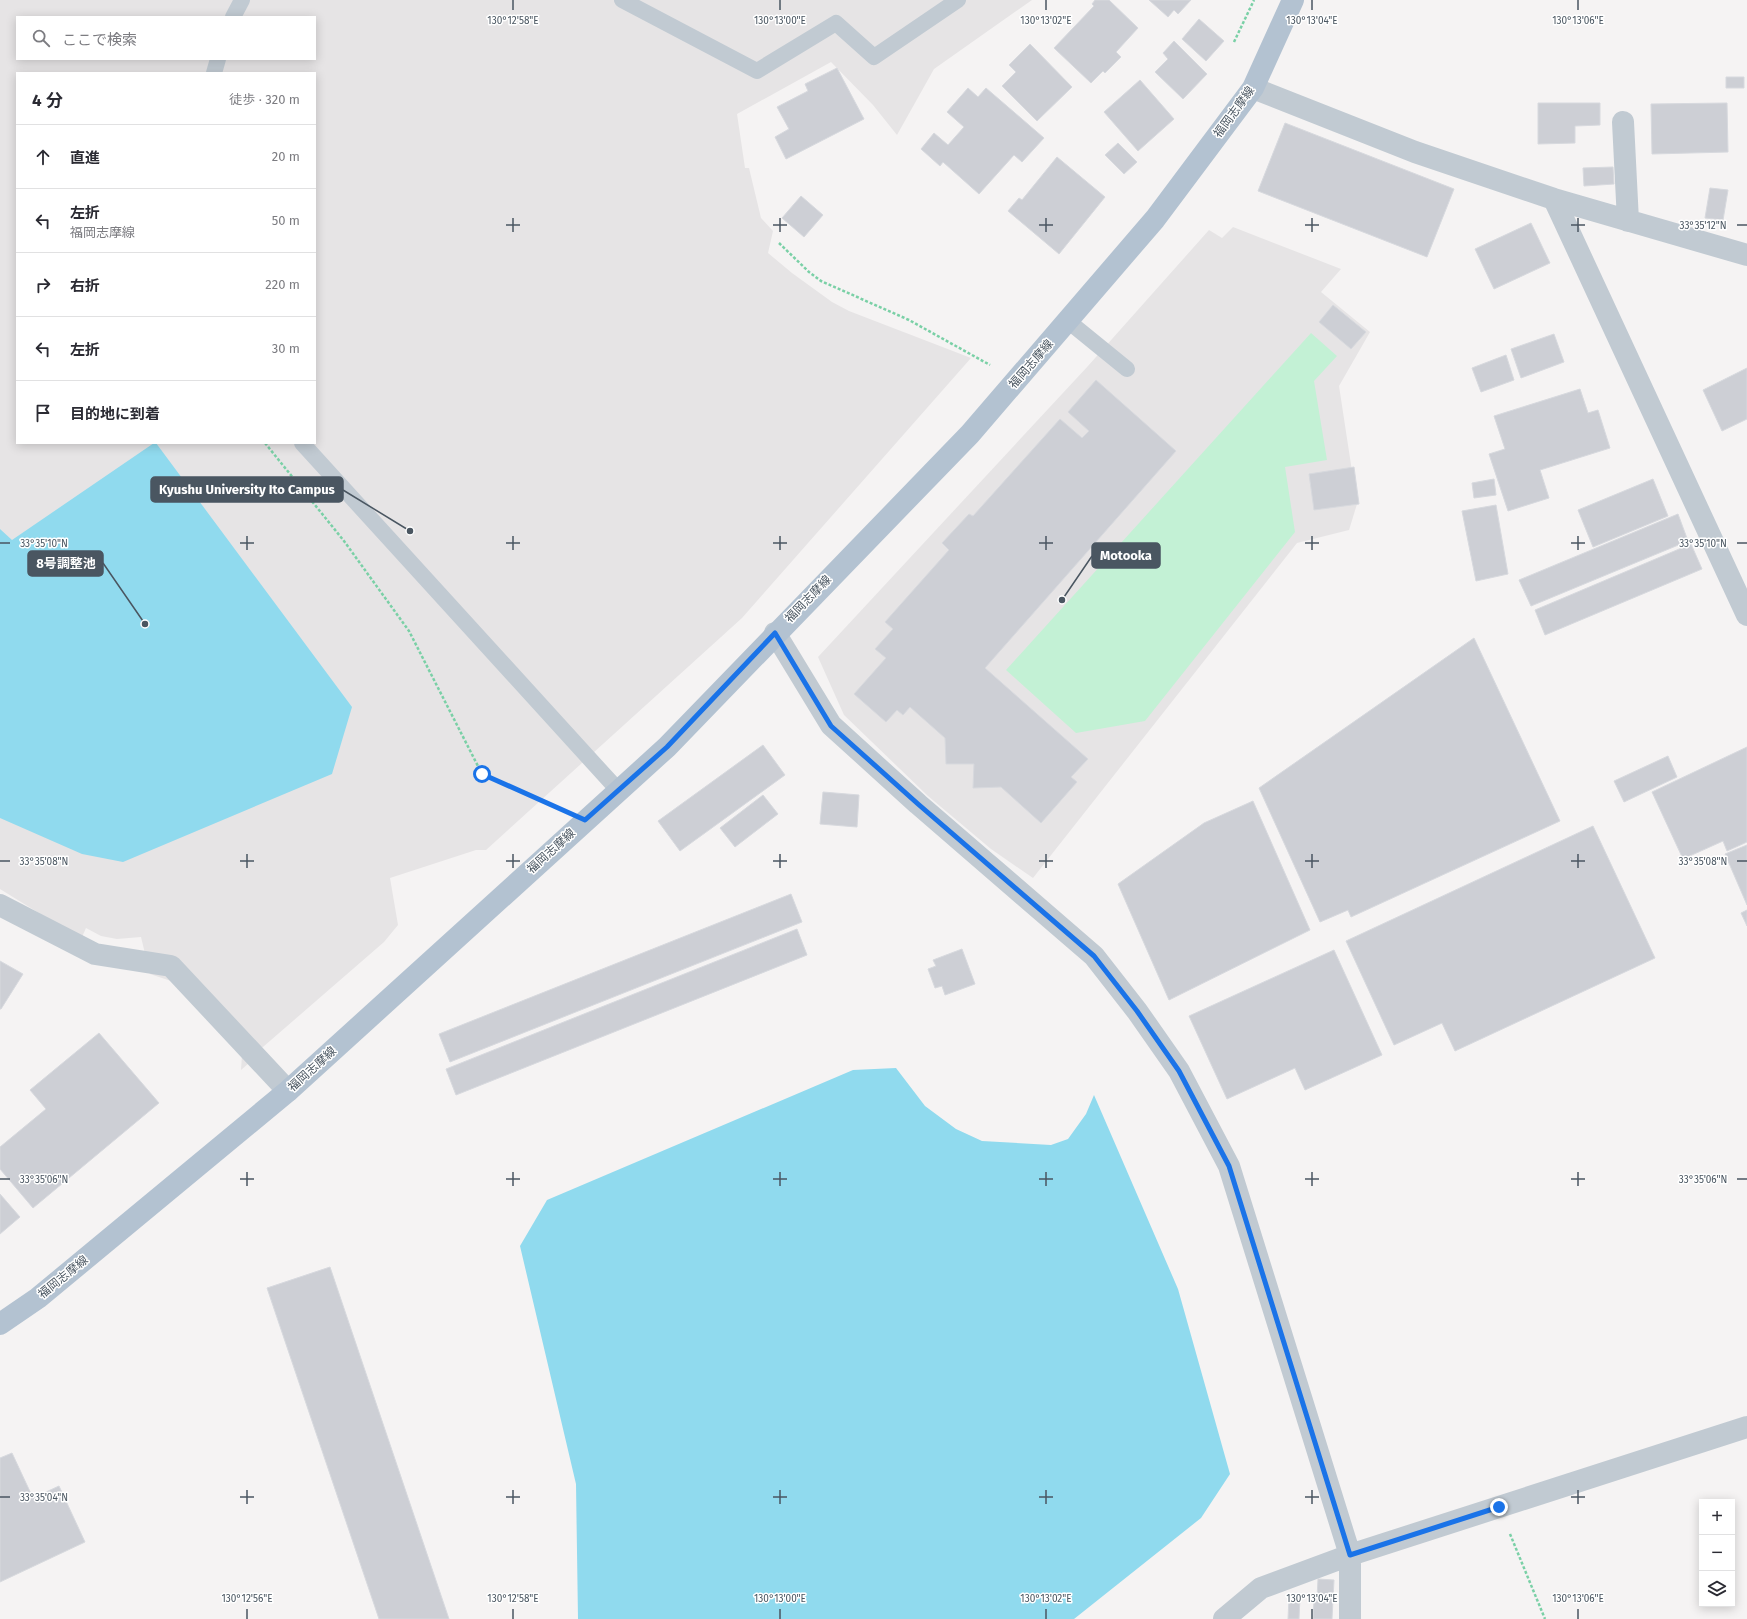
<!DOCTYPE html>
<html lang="ja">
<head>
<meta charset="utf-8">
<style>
  body { margin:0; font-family:"Fira Sans","Noto Sans JP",sans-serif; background:#f2f2f3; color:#2b2b33 }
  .controls { position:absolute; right:12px; bottom:12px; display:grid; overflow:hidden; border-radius:0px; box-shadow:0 2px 10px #0003 }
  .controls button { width:36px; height:36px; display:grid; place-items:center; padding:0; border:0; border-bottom:1px solid #e1e1e2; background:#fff; color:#2b2b33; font:20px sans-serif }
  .stop { position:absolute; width:12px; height:12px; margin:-9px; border:3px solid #1a73e8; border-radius:50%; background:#fff }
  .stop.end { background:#1a73e8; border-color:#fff; box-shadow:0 1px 4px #0008 }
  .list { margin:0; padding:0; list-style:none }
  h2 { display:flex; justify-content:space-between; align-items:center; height:52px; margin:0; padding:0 16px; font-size:17px }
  h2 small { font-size:13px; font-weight:400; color:#7c7c81 }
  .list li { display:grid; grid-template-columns:26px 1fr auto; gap:12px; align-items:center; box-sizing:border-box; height:64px; padding:0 16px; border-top:1px solid #e1e1e2 }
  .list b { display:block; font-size:15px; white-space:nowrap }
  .list p { margin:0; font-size:13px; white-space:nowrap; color:#7c7c81 }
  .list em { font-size:13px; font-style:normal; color:#7c7c81 }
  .icon { flex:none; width:22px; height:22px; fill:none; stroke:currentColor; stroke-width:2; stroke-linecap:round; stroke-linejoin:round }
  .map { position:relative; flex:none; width:1747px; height:1619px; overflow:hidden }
  .search { position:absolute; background:#fff; box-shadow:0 2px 10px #0003; left:16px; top:16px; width:300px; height:44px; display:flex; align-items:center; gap:10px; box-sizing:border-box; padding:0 14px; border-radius:0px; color:#7c7c81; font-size:15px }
  .panel { position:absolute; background:#fff; box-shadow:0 2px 10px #0003; left:16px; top:72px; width:300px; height:372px; border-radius:0px }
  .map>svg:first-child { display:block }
</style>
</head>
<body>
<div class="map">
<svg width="1747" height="1619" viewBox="0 0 1747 1619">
  <rect width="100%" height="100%" fill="#f5f3f3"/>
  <path fill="#e6e4e5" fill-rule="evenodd" d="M0,0H1032L934,69L897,135L873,105L831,62L737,114L745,168H749L761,218L773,231L768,253L792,273L832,302L849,311L971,358L742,618L486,850H476L390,878L398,925L384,942L248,1060L249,1063L241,1070L242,1055L180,984L150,974L141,937L117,939L101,936L86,928L82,937L68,931L0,889ZM17,17H315V59H17ZM17,73H315V443H17Z
    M1233,227L1341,269L1321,292L1370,332L1339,386L1357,504L1349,530L1297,543L1033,878L991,849L928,796L844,715L818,657L1088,366L1209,230L1222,238Z"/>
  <path fill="#c3f1d5" d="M1311,333L1337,356L1314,381L1327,460L1285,467L1295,532L1145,721L1076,733L1006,670Z"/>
  <path fill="#90daee" d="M154,443H156L352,707L332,774L123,862L82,854L0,818V529L12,540Z
    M896,1068L925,1106L956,1129L982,1141L1051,1145L1068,1139L1086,1114L1094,1095L1178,1289L1230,1474L1201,1518L1074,1619H578L576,1484L520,1246L547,1200L853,1070Z"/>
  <path fill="#cdcfd5" stroke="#d7d9de" d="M1095,0H1109L1138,28L1116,52L1121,57L1105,73L1103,71L1091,83L1054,48L1094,6L1092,4Z
    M1149,0H1191L1178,14L1174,10L1168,17Z
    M1199,19L1224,41L1206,61L1182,39Z
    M1174,41L1207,74L1183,99L1155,72L1168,59L1163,53Z
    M1030,44L1072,87L1037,121L1002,86L1016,72L1009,65Z
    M837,68L864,119L786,159L775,137L789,129L777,107L808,91L805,84Z
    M1726,77H1744V88H1726Z
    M1140,80L1174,119L1138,151L1104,112Z
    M968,88L978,97L986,88L1044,138L1022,162L1014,155L979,194L943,162L940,166L921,149L934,133L948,145L964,127L947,112Z
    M1538,103H1600V125L1575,126V143L1538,144Z
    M1727,103L1728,152L1652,154L1651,104Z
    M1285,123L1454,189L1427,257L1258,191Z
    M1118,143L1137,162L1124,174L1105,155Z
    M1057,157L1105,197L1059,254L1008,211L1019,198L1022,200Z
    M1613,167L1614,184L1584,186L1583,168Z
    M1710,188L1728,190L1723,220L1705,218Z
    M801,196L823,215L804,237L782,218Z
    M1531,223L1550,263L1494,289L1475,249Z
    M1333,305L1366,332L1351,349L1319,322Z
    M1554,334L1564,362L1521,378L1511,349Z
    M1506,355L1514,380L1481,392L1472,368Z
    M1747,368V419L1722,431L1703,390Z
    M1096,380L1176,451L985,668L1088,759L1071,777L1077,782L1041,823L1001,787L973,788L974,764H946L945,738L910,707L903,715L897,710L886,722L854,694L886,658L875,649L893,629L885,622L949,550L942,543L969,514L973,516L1060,419L1082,438L1089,431L1068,412Z
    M1580,389L1588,413L1598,410L1610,448L1540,470L1549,498L1508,511L1489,454L1505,449L1494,416Z
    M1354,467L1359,504L1314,510L1309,474Z
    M1494,479L1496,495L1474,498L1472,483Z
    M1653,479L1668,516L1593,547L1578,510Z
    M1496,505L1508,574L1476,581L1462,511Z
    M1678,514L1688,541L1531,606L1519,580Z
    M1691,544L1702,569L1545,635L1535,610Z
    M1474,638L1560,821L1351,917L1348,910L1320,922L1259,788Z
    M763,745L785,775L680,851L658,821Z
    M1747,747V842L1727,851L1723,841L1683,859L1652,792Z
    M1668,756L1677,777L1624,802L1614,781Z
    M823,792L859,795L857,827L820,824Z
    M763,795L778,814L735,847L720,828Z
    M1253,801L1310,930L1169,1000L1118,884L1204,823Z
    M1593,826L1655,958L1455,1051L1442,1023L1394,1045L1346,941Z
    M1747,845V905L1725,854Z
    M791,894L802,922L450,1062L439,1034Z
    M1747,910V926L1741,913Z
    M797,929L807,955L456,1095L446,1069Z
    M962,949L975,984L945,995L942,986L935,988L928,969L936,966L933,960Z
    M1334,950L1382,1055L1305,1090L1295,1068L1227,1099L1189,1016Z
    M0,961L23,974L1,1009H0Z
    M99,1033L159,1103L33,1208L0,1169V1147L46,1109L30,1090Z
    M0,1194L20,1217L0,1234Z
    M330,1267L449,1619H379L267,1288Z
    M12,1453L33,1498L59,1486L85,1542L0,1582V1458Z
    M1318,1579L1334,1580L1333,1599H1317Z
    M1289,1597H1300L1299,1619H1288Z
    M1314,1598L1333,1599L1332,1619H1313Z"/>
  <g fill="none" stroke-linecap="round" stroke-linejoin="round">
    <path stroke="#7ad0a6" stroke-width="2.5" stroke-dasharray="3 2" stroke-linecap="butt" d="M1234,42L1254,0
      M779,243L809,272L821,281L909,320L990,365
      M265,443L344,541L409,631L482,774L557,807
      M1510,1534L1545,1619"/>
    <path stroke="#c1cad2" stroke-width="16" d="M622,0L757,71L836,23L874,57L958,0
      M233,17L242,0
      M214,73L218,59
      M1068,321L1127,369
      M302,443L618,790"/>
    <path stroke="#c1cad2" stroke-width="22" d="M1253,88L1415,152L1554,199L1747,255
      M1623,122L1628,221
      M1554,199L1747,615
      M775,633L831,725L918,804L1094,956L1137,1011L1179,1071L1229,1166L1350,1555V1619
      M0,905L95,954L171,966L288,1091
      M1224,1619L1261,1588L1350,1555L1747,1427"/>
    <path stroke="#b3c2d1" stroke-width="22" d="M0,1324L38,1298L288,1091L667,747L970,434L1155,219L1253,88L1293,0"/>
  </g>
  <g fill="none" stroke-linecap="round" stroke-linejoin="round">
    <path stroke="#1a73e8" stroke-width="5" d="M482,774L585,820L667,747L775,633L831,726L918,804L1094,956L1137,1011L1179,1071L1229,1166L1350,1555L1499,1507"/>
  </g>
  <path fill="none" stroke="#4a5661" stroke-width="1.5" d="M513,0V10M780,0V10M1046,0V10M1312,0V10M1578,0V10M513,218V232M780,218V232M1046,218V232M1312,218V232M1578,218V232M506,225H520M773,225H787M1039,225H1053M1305,225H1319M1571,225H1585M1737,225H1747M247,536V550M513,536V550M780,536V550M1046,536V550M1312,536V550M1578,536V550M0,543H10M240,543H254M506,543H520M773,543H787M1039,543H1053M1305,543H1319M1571,543H1585M1737,543H1747M247,854V868M513,854V868M780,854V868M1046,854V868M1312,854V868M1578,854V868M0,861H10M240,861H254M506,861H520M773,861H787M1039,861H1053M1305,861H1319M1571,861H1585M1737,861H1747M247,1172V1186M513,1172V1186M780,1172V1186M1046,1172V1186M1312,1172V1186M1578,1172V1186M0,1179H10M240,1179H254M506,1179H520M773,1179H787M1039,1179H1053M1305,1179H1319M1571,1179H1585M1737,1179H1747M247,1490V1504M513,1490V1504M780,1490V1504M1046,1490V1504M1312,1490V1504M1578,1490V1504M0,1497H10M240,1497H254M506,1497H520M773,1497H787M1039,1497H1053M1305,1497H1319M1571,1497H1585M247,1609V1619M513,1609V1619M780,1609V1619M1046,1609V1619M1312,1609V1619M1578,1609V1619"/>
  <g text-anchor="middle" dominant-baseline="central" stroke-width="3" stroke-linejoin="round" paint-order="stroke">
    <g font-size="12" fill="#4a5661" stroke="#fff">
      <text transform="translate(1234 112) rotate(-54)">福岡志摩線</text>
      <text transform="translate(1031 364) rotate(-49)">福岡志摩線</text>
      <text transform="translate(808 599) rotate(-46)">福岡志摩線</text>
      <text transform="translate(551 851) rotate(-42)">福岡志摩線</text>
      <text transform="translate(312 1069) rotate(-42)">福岡志摩線</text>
      <text transform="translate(63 1277) rotate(-39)">福岡志摩線</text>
    </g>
  </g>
  <g font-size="10" text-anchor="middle" fill="#4a5661" stroke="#fff" stroke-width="3" stroke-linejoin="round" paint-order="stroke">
    <text x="513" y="24">130°12'58"E</text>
    <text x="780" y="24">130°13'00"E</text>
    <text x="1046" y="24">130°13'02"E</text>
    <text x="1312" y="24">130°13'04"E</text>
    <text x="1578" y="24">130°13'06"E</text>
    <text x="1703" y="229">33°35'12"N</text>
    <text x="44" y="547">33°35'10"N</text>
    <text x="1703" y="547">33°35'10"N</text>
    <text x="44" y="865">33°35'08"N</text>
    <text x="1703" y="865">33°35'08"N</text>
    <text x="44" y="1183">33°35'06"N</text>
    <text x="1703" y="1183">33°35'06"N</text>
    <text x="44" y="1501">33°35'04"N</text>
    <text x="247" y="1602">130°12'56"E</text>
    <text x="513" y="1602">130°12'58"E</text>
    <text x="780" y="1602">130°13'00"E</text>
    <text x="1046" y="1602">130°13'02"E</text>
    <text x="1312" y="1602">130°13'04"E</text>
    <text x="1578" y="1602">130°13'06"E</text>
  </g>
  <path fill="none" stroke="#4a5661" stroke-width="1.5" d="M410 531L343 490M1062 600L1092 556M145 624L103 563"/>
  <g fill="#4a5661" stroke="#fff" stroke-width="1.5">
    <circle cx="410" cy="531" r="4"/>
    <circle cx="1062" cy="600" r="4"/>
    <circle cx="145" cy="624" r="4"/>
  </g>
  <g fill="#4a5661" stroke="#4a5661" stroke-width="1.5">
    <rect x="151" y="477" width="192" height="25" rx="4"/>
    <rect x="1092" y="543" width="68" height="25" rx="4"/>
    <rect x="28" y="551" width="75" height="25" rx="4"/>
  </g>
  <g font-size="13" text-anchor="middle" font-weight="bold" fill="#fff">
    <text x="247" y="494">Kyushu University Ito Campus</text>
    <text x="1126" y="560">Motooka</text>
    <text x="66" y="568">8号調整池</text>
  </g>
</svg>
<div class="controls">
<button>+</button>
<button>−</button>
<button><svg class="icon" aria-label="layers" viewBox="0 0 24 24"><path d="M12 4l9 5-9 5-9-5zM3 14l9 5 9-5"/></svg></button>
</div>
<div class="stop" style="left:482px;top:774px"></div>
<div class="stop end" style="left:1499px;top:1507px"></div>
<div class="search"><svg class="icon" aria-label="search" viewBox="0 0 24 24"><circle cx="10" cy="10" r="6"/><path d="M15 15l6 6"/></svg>ここで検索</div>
<section class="panel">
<h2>4 分<small>徒歩 · 320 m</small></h2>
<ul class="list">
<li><svg class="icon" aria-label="ahead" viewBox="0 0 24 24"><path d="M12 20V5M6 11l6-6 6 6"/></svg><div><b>直進</b></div><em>20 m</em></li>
<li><svg class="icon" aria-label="left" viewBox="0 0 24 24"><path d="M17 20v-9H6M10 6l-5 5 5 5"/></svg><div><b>左折</b><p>福岡志摩線</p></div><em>50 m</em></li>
<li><svg class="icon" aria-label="right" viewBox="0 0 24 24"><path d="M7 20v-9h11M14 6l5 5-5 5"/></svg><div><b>右折</b></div><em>220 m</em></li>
<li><svg class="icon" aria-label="left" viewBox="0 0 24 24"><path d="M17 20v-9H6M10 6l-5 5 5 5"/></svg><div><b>左折</b></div><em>30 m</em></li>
<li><svg class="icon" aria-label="arrive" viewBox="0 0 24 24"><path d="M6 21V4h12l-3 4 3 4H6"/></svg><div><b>目的地に到着</b></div></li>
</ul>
</section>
</div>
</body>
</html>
